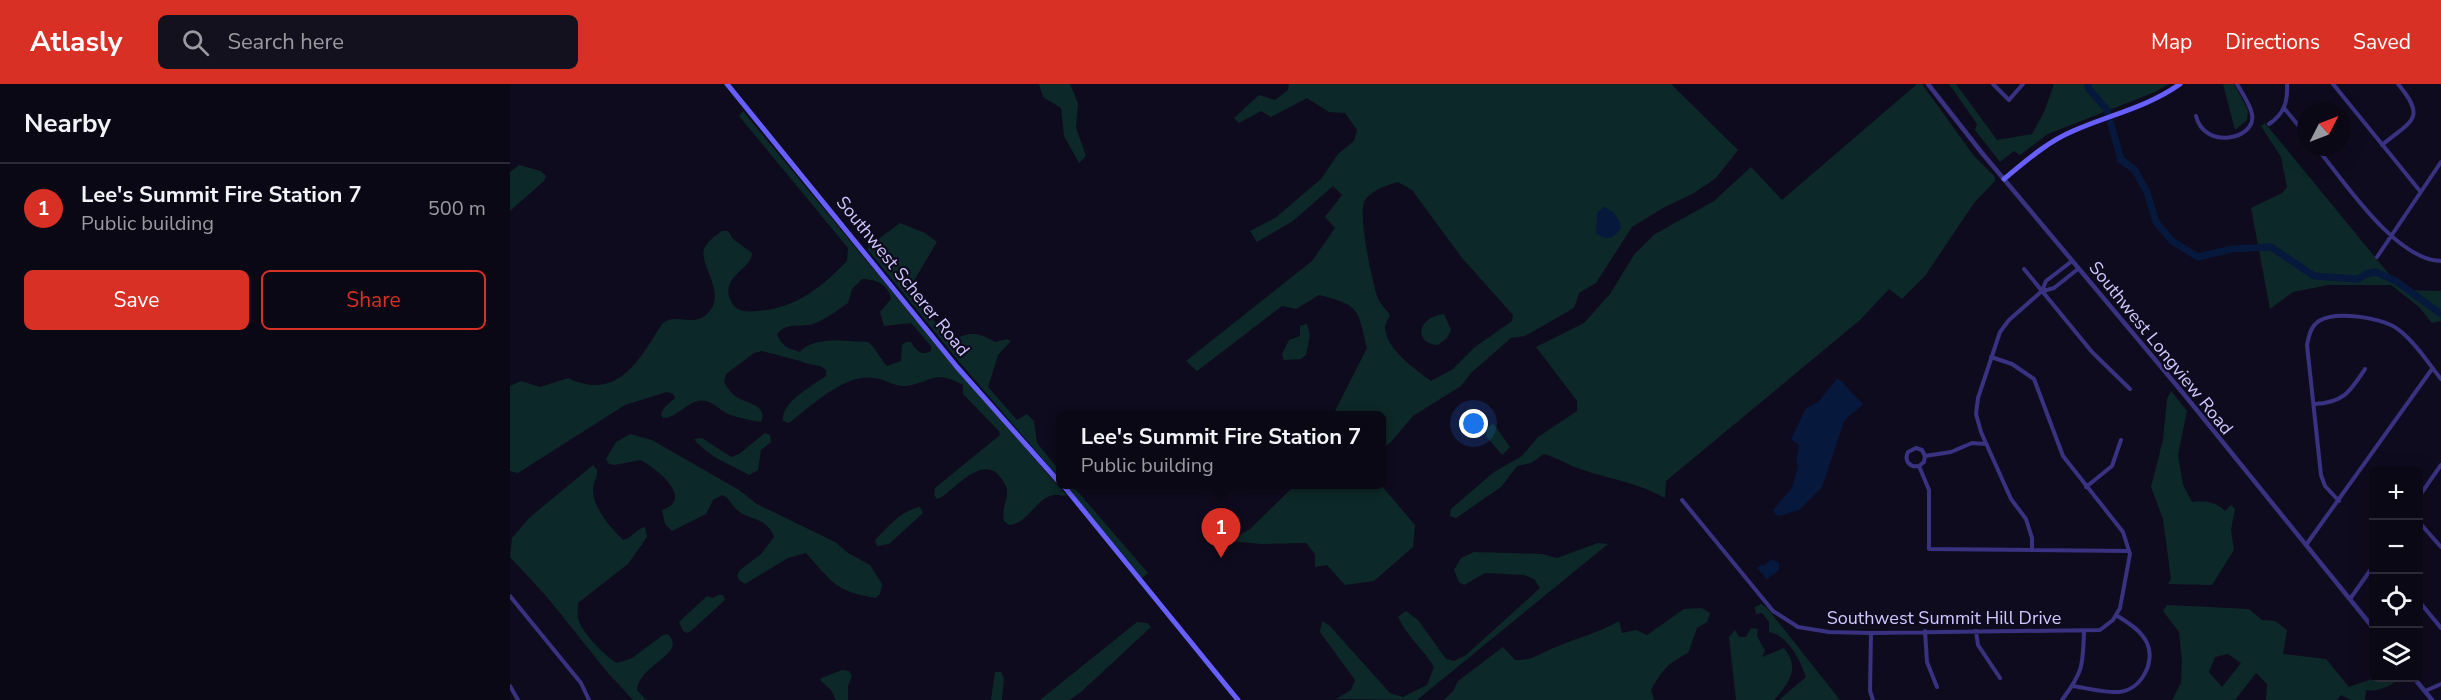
<!DOCTYPE html>
<html lang="en">
<head>
<meta charset="utf-8">
<style>
  body { margin:0; font-family:"Nunito Sans",sans-serif; background:#14111f; color:#f1f3f6 }
  .controls { position:absolute; right:18px; bottom:18px; display:grid; overflow:hidden; border-radius:9px; box-shadow:0 6px 24px #0002 }
  .controls button { width:54px; height:54px; display:grid; place-items:center; padding:0; border:0; border-bottom:2px solid #2b2935; background:#0b0816; color:#f1f3f6; font:30px sans-serif }
  .compass { position:absolute; left:1787px; top:18px; width:54px; height:54px; border-radius:50%; background:#0b0816; box-shadow:0 6px 24px #0002; rotate:48deg }
  .you { position:absolute; left:964px; top:340px; width:21px; height:21px; margin:-15px; border:4px solid #fff; border-radius:50%; background:#1a73e8; box-shadow:0 0 0 9px #1a73e833 }
  .badge { display:grid; place-items:center; width:39px; height:39px; border-radius:50%; background:#d93025; color:#fff; font-size:20px; font-weight:700 }
  .pin { position:absolute; translate:-50% -50px; filter:drop-shadow(0 2px 3px #0008) }
  .pin::after { content:''; position:absolute; top:32px; width:21px; height:18px; background:inherit; clip-path:polygon(0 0,100% 0,50% 100%) }
  .popup { position:absolute; left:546px; top:327px; width:330px; height:78px; box-sizing:border-box; display:grid; place-content:center; border-radius:9px; background:#0b0816; filter:drop-shadow(0 2px 4px #0005); font-size:20px; white-space:nowrap; color:#9a9aa1 }
  .popup b { font-size:22px; color:#f1f3f6 }
  .popup::after { content:''; position:absolute; left:50%; top:100%; margin-left:-12px; border:12px solid transparent; border-top-color:#0b0816 }
  .list { margin:0; padding:0; list-style:none }
  h2 { display:flex; justify-content:space-between; align-items:center; height:78px; margin:0; padding:0 24px; font-size:26px }
  h2 small { font-size:20px; font-weight:400; color:#9a9aa1 }
  .list li { display:grid; grid-template-columns:39px 1fr auto; gap:18px; align-items:center; box-sizing:border-box; height:90px; padding:0 24px; border-top:2px solid #2b2935 }
  .list b { display:block; font-size:22px; white-space:nowrap }
  .list p { margin:0; font-size:20px; white-space:nowrap; color:#9a9aa1 }
  .list em { font-size:20px; font-style:normal; color:#9a9aa1 }
  .actions { display:flex; gap:12px; padding:18px 24px }
  .actions a { flex:1; padding:14px 0; border:2px solid #d93025; border-radius:9px; text-align:center; font-size:21px; color:#d93025 }
  .actions .main { background:#d93025; color:#fff }
  .icon { flex:none; width:33px; height:33px; fill:none; stroke:currentColor; stroke-width:2; stroke-linecap:round; stroke-linejoin:round }
  .map { position:relative; flex:none; width:1931px; height:616px; overflow:hidden }
  header { display:flex; align-items:center; gap:36px; box-sizing:border-box; height:84px; padding:0 30px; background:#d93025; color:#fff }
  header strong { font-size:28px }
  nav { display:flex; gap:33px; margin-inline-start:auto; font-size:21px }
  .search { width:420px; height:54px; background:#14111f; display:flex; align-items:center; gap:15px; box-sizing:border-box; padding:0 21px; border-radius:9px; color:#9a9aa1; font-size:22px }
  main { display:flex }
  aside { flex:1; background:#0b0816 }
  .map>svg:first-child { display:block }
</style>
</head>
<body>
<header>
<strong>Atlasly</strong>
<div class="search"><svg class="icon" aria-label="search" viewBox="0 0 24 24"><circle cx="10" cy="10" r="6"/><path d="M15 15l6 6"/></svg>Search here</div>
<nav><a>Map</a><a>Directions</a><a>Saved</a></nav>
</header>
<main>
<aside>
<h2>Nearby<small></small></h2>
<ul class="list">
<li><span class="badge">1</span><div><b>Lee's Summit Fire Station 7</b><p>Public building</p></div><em>500 m</em></li>
</ul>
<div class="actions"><a class="main">Save</a><a>Share</a></div>
</aside>
<div class="map">
<svg width="1931" height="616" viewBox="0 0 1931 616">
  <rect width="100%" height="100%" fill="#0f0b1e"/>
  <path fill="#0d2828" fill-rule="evenodd" d="M529,0H560L568,19L566,44L576,72L569,79L554,52L551,24L533,13Z
    M779,0H1161L1228,66L1206,94L1184,109L1153,124L1122,143L1086,199L1069,209L1064,224L1015,252L1001,254L961,289L951,302L903,332L881,358L872,365V332L823,331L857,264C848,225 850,221 809,211L786,225L772,222L687,287L676,277L802,177L825,144L815,133L832,111L823,102L783,137L747,158L740,147L765,134L811,95L828,70L844,57L847,46L835,29L819,28L797,14L761,33L751,27L729,39L724,34L749,11L765,16L778,6ZM888,98L902,106L952,174L1003,231L1002,237L965,263L943,285L921,297C906,286 876,265 875,244C875,240 878,235 880,231C876,225 869,219 867,212C862,196 847,128 855,116C862,106 877,101 888,98Z
    M1407,0H1412L1464,72L1485,93V97L1464,119L1415,192L1392,215L1379,205L1350,236L1156,397L1155,414C1126,398 1103,396 1073,386C1060,382 1048,374 1034,370L1021,379L1007,382L991,403L946,434L940,432L941,425L984,388L1012,372L1028,353L1067,327V317L1026,263L1074,239L1100,210L1124,171L1145,150L1204,117L1241,83L1272,116Z
    M1439,0H1446L1487,56L1522,50L1534,28L1544,0H1659L1645,8L1538,50L1510,71L1504,67L1490,78L1465,46L1467,40Z
    M1713,0H1724L1738,26L1737,36L1725,46Z
    M233,27L441,279L557,412C553,412 547,410 543,411C525,415 518,440 499,441L494,437C491,425 498,416 497,405C496,400 493,397 490,393C474,371 447,402 432,413L427,415L424,411L425,404L490,351L489,347L453,310V301C424,285 423,298 396,302C385,303 375,295 364,294C335,289 301,322 279,339L273,337C271,318 302,302 316,292V286C309,279 298,282 290,277L252,267L244,269L216,290L214,298C219,306 223,312 232,316C242,320 257,323 251,338C240,336 228,334 218,330C208,325 200,314 188,317C175,320 166,334 153,334L151,330L154,324L165,314L163,310L157,308L115,321L8,389L0,387V302L11,297L30,303L58,294C108,318 129,276 152,240C166,227 183,245 198,229C218,208 186,178 195,163C199,156 206,151 212,147H218L223,155L242,169C242,185 211,192 220,215C225,228 236,228 247,227C285,225 312,203 337,177L338,164L229,32ZM352,195C366,195 379,201 381,215L370,228L374,242L401,239L421,262V267C412,272 406,267 401,258H396L392,261L391,277L377,282C369,274 367,265 358,258C338,258 304,251 290,268C279,265 270,261 267,250C278,237 290,244 303,240C315,236 327,226 338,219L342,205Z
    M1755,39L1892,206L1931,207V237L1922,239L1909,223L1881,201H1818L1783,208L1760,225L1741,124L1772,109L1777,103L1771,73L1751,42Z
    M9,81L31,87L36,92L34,97L0,127V88Z
    M390,139L415,149L427,158L399,205L440,257C460,248 466,247 485,258L497,255L501,257L488,271L478,303L507,336L517,330L524,337L527,359L550,387V395L451,280L358,166L359,162Z
    M934,230L941,246L937,254L928,261C904,260 906,233 934,230Z
    M797,240L800,251L796,271L791,275L774,276L772,270L779,256L790,252V242Z
    M1661,307L1677,327L1668,371L1673,401L1682,418C1695,417 1705,417 1715,427L1721,421L1725,425L1721,446L1724,466L1702,501L1658,500L1661,495L1653,435L1641,403L1653,356L1657,315Z
    M983,339L1000,363L992,371L976,352L977,345Z
    M255,349L260,351L261,358L251,366L248,386L239,391C220,380 198,373 184,355L192,354L221,373L229,370Z
    M120,350L142,356L229,406L247,420L325,458L338,469L360,481L372,500L370,510L366,514C326,508 322,498 296,469L278,474L235,500L229,496L227,491L230,486L251,470L264,453C255,431 240,438 226,425C220,419 220,414 212,411L203,416L196,430L162,447L155,440L152,426C185,415 147,385 131,376L104,381L99,380L96,375L106,358Z
    M83,381L87,386C88,393 83,398 83,405C82,423 101,444 113,456C122,454 126,445 135,443L137,453L118,480L68,519C68,524 67,530 68,534C71,548 95,572 107,579L122,574L153,551L158,550C178,570 129,580 127,606L136,616H123L98,589L37,513L0,473L2,454L19,434Z
    M556,401H562L638,489L632,494Z
    M785,401H871L905,441L903,463L864,497L835,501L817,481L805,483V470L796,459L751,460L720,457L740,445Z
    M410,423L413,429L379,460L367,462L365,456C378,443 390,427 410,423Z
    M1088,459L1098,460L907,616L826,615L841,606L845,596L810,548L812,537L819,541L880,609L893,613L917,601L924,583C913,565 897,552 888,533L896,527L908,536L936,575L944,577L956,571L1030,504L1024,495L1014,491L975,489L954,501L949,498L944,486L951,474L964,468L1032,470L1047,474Z
    M208,511H213L215,516L182,546L178,549L173,547L169,538L197,512L203,514Z
    M1251,520L1257,524L1330,616H1269L1296,593C1290,576 1279,552 1259,548V538L1252,529L1246,530L1245,523Z
    M1657,521L1739,525L1752,536L1765,537L1777,546L1773,570L1816,575L1839,603L1865,594H1891C1880,602 1870,608 1856,606L1855,616H1841L1831,611L1827,616H1756L1757,600L1746,589L1725,616H1662L1671,599L1672,577L1669,548L1653,527ZM1718,570L1731,579L1712,603L1699,588L1705,573Z
    M1192,524L1200,529L1197,538L1187,544L1178,569C1158,579 1152,586 1141,606L1144,616H934L943,607L948,597L993,563L1005,576C1022,577 1031,569 1046,563C1069,553 1086,550 1109,537L1112,549L1126,546L1137,551L1174,525Z
    M627,538L637,539L641,543L571,608L559,616H530Z
    M1241,544L1248,545L1247,552L1255,567L1252,573L1274,564C1291,584 1278,601 1264,616H1226L1219,553L1225,546L1229,553H1236Z
    M332,586L339,587L342,592L338,602V616H326L321,606L310,596L311,594Z
    M485,588H491L494,594L492,616H481Z"/>
  <path fill="#06183c" d="M1094,123C1104,127 1108,132 1111,143C1105,154 1097,158 1086,149L1087,129Z
    M1328,294L1352,319V321L1334,337L1312,403L1289,426L1270,432L1266,431L1263,426L1282,404L1288,382L1286,378L1289,361L1281,355L1296,324L1308,318Z
    M1262,475L1269,479V486L1257,495L1247,484L1251,481L1253,482Z"/>
  <g fill="none" stroke-linecap="round" stroke-linejoin="round">
    <path stroke="#06183c" stroke-width="7" d="M1578,0V4L1597,26L1611,76L1624,85L1637,108L1646,138L1662,157L1688,173L1722,165L1761,163L1804,192L1848,195L1856,190L1866,188L1886,197L1931,230"/>
    <path stroke="#383280" stroke-width="4" d="M1483,0L1499,16L1513,0
      M1823,0L1910,107
      M1774,24L1796,51
      M1686,32C1694,66 1747,56 1742,30C1740,20 1732,9 1727,0
      M1759,40C1774,30 1778,18 1777,0
      M1872,61C1902,36 1917,35 1888,0
      M1806,63C1834,97 1885,176 1931,177
      M1867,173L1931,78
      M1514,185L1582,268L1620,305
      M1533,207L1544,204L1568,185
      M1804,320C1833,319 1840,308 1855,285
      M1415,372L1441,368L1462,359L1476,360
      M1409,382L1419,406V465L1619,467
      M1409,382C1399,384 1394,376 1398,368L1406,364L1412,366L1415,372
      M1409,382L1414,378L1415,372
      M1576,403L1602,382L1611,356
      M1908,414L1931,381
      M1172,416L1263,527L1288,543L1319,548L1361,549L1590,546L1603,536L1610,524L1620,470L1613,448L1553,372L1524,295L1502,280L1481,273
      M1829,417L1815,402L1811,391L1797,261C1799,251 1801,242 1809,237C1826,226 1874,234 1889,246C1906,259 1918,279 1931,295
      M1908,437L1931,463
      M1796,461L1922,285
      M1522,466V454L1516,435L1501,415L1471,348L1466,330L1468,314L1490,248L1499,236L1532,207L1536,197L1562,177
      M0,512L71,599L79,616
      M1840,515L1864,481
      M1908,516L1931,544
      M1415,547L1417,578L1427,603
      M1466,547L1468,561L1490,594
      M1361,549L1360,607L1363,616
      M0,602L8,616
      M1563,602C1577,604 1594,609 1609,608C1631,606 1646,578 1637,559C1631,546 1617,538 1606,531
      M1915,607L1931,600
      M1552,616C1573,588 1573,582 1574,547"/>
    <path stroke="#383280" stroke-width="4.5" d="M1418,0L1472,69L1673,309L1864,545
      M1904,594L1922,616"/>
    <path stroke="#685fff" stroke-width="5" d="M217,0L447,283L550,399
      M1494,95C1516,77 1537,58 1563,47C1599,31 1638,23 1670,0
      M552,400L728,616"/>
  </g>
  <g text-anchor="middle" dominant-baseline="central" stroke-width="4.5" stroke-linejoin="round" paint-order="stroke">
    <g font-size="18" fill="#d0c8ff" stroke="#0f0b1e">
      <text transform="translate(393 192) rotate(51)">Southwest Scherer Road</text>
      <text transform="translate(1651 264) rotate(51)">Southwest Longview Road</text>
      <text x="1434" y="534">Southwest Summit Hill Drive</text>
    </g>
  </g>
</svg>
<div class="controls">
<button>+</button>
<button>−</button>
<button><svg class="icon" aria-label="locate" viewBox="0 0 24 24"><circle cx="12" cy="12" r="6"/><path d="M12 2v4M12 18v4M2 12h4M18 12h4"/></svg></button>
<button><svg class="icon" aria-label="layers" viewBox="0 0 24 24"><path d="M12 4l9 5-9 5-9-5zM3 14l9 5 9-5"/></svg></button>
</div>
<svg class="compass" viewBox="-18 -18 36 36"><path d="M0-13l5 13h-10z" fill="#e53935"/><path d="M0 13l5-13h-10z" fill="#9a9aa1"/></svg>
<div class="you"></div>
<div class="pin badge" style="left:711px;top:474px">1</div>
<div class="popup"><b>Lee's Summit Fire Station 7</b>Public building</div>
</div>
</main>
</body>
</html>
